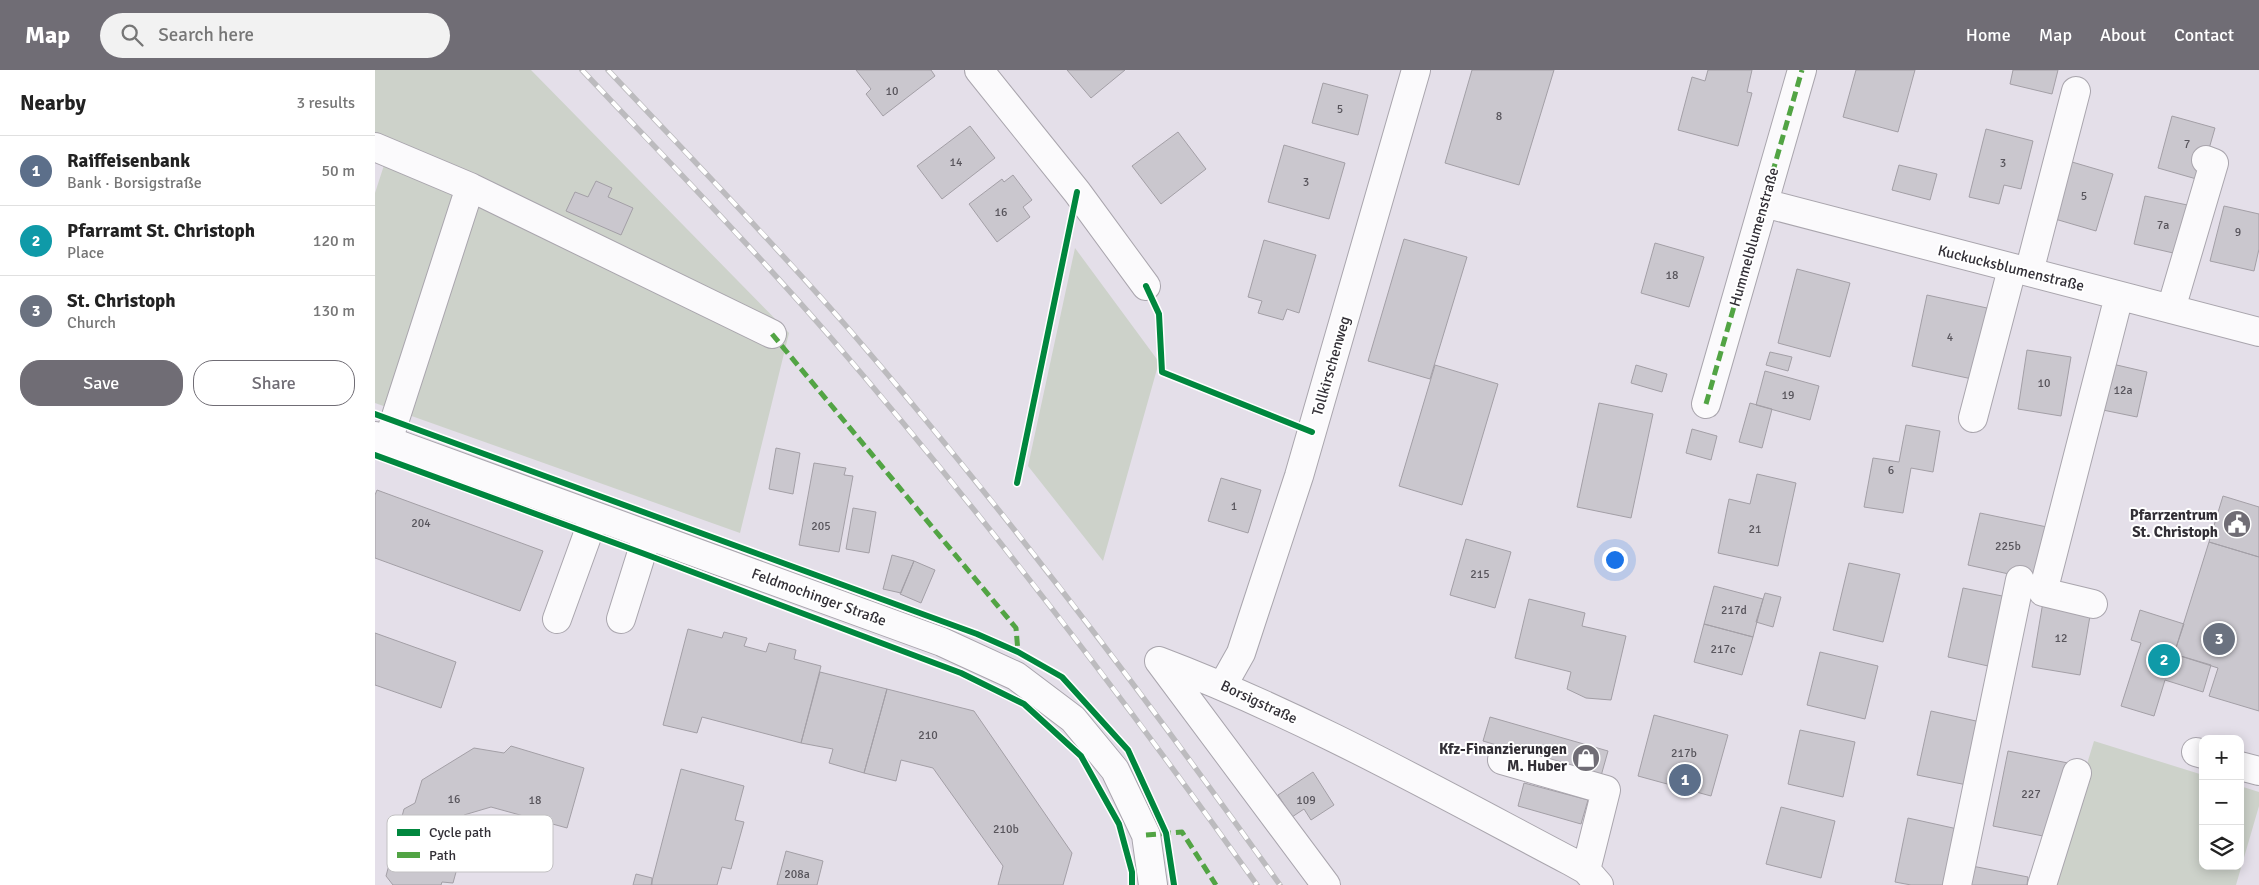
<!DOCTYPE html>
<html lang="en">
<head>
<meta charset="utf-8">
<style>
  body { margin:0; font-family:Signika,sans-serif; background:#f2f2f2; color:#222 }
  .controls { position:absolute; right:15px; bottom:15px; display:grid; overflow:hidden; border-radius:10px; box-shadow:0 2px 12px #0003 }
  .controls button { width:45px; height:45px; display:grid; place-items:center; padding:0; border:0; border-bottom:1px solid #e0e0e0; background:#fff; color:#222; font:25px sans-serif }
  .you { position:absolute; left:1239px; top:489px; width:18px; height:18px; margin:-12px; border:4px solid #fff; border-radius:50%; background:#1a73e8; box-shadow:0 0 0 8px #1a73e833 }
  .badge { display:grid; place-items:center; width:32px; height:32px; border-radius:50%; background:#706d75; color:#fff; font-size:16px; font-weight:700 }
  .pin { position:absolute; translate:-50% -50%; border:2px solid #fff; box-shadow:0 1px 5px #0006 }
  .list { margin:0; padding:0; list-style:none }
  h2 { display:flex; justify-content:space-between; align-items:center; height:65px; margin:0; padding:0 20px; font-size:21px }
  h2 small { font-size:16px; font-weight:400; color:#767676 }
  .list li { display:grid; grid-template-columns:32px 1fr auto; gap:15px; align-items:center; box-sizing:border-box; height:70px; padding:0 20px; border-top:1px solid #e0e0e0 }
  .list b { display:block; font-size:19px; white-space:nowrap }
  .list p { margin:0; font-size:16px; white-space:nowrap; color:#767676 }
  .list em { font-size:16px; font-style:normal; color:#767676 }
  .actions { display:flex; gap:10px; padding:15px 20px }
  .actions a { flex:1; padding:11px 0; border:1px solid #706d75; border-radius:20px; text-align:center; font-size:18px; color:#706d75 }
  .actions .main { background:#706d75; color:#fff }
  .icon { flex:none; width:28px; height:28px; fill:none; stroke:currentColor; stroke-width:2; stroke-linecap:round; stroke-linejoin:round }
  .map { position:relative; flex:none; width:1884px; height:815px; overflow:hidden }
  header { display:flex; align-items:center; gap:30px; box-sizing:border-box; height:70px; padding:0 25px; background:#706d75; color:#fff }
  header strong { font-size:24px }
  nav { display:flex; gap:28px; margin-inline-start:auto; font-size:18px }
  .search { width:350px; height:45px; background:#f2f2f2; display:flex; align-items:center; gap:12px; box-sizing:border-box; padding:0 18px; border-radius:28px; color:#767676; font-size:19px }
  main { display:flex }
  aside { flex:1; background:#fff }
  .map>svg:first-child { display:block }
</style>
</head>
<body>
<header>
<strong>Map</strong>
<div class="search"><svg class="icon" aria-label="search" viewBox="0 0 24 24"><circle cx="10" cy="10" r="6"/><path d="M15 15l6 6"/></svg>Search here</div>
<nav><a>Home</a><a>Map</a><a>About</a><a>Contact</a></nav>
</header>
<main>
<aside>
<h2>Nearby<small>3 results</small></h2>
<ul class="list">
<li><span class="badge" style="background:#5c6f8a">1</span><div><b>Raiffeisenbank</b><p>Bank · Borsigstraße</p></div><em>50 m</em></li>
<li><span class="badge" style="background:#0f9aa8">2</span><div><b>Pfarramt St. Christoph</b><p>Place</p></div><em>120 m</em></li>
<li><span class="badge" style="background:#6b7280">3</span><div><b>St. Christoph</b><p>Church</p></div><em>130 m</em></li>
</ul>
<div class="actions"><a class="main">Save</a><a>Share</a></div>
</aside>
<div class="map">
<svg width="1884" height="815" viewBox="0 0 1884 815">
  <rect width="100%" height="100%" fill="#e4dfe9"/>
  <path fill="#cdd2ca" d="M0,0H156L414,263L365,463L0,333V123L11,89L0,85Z
    M700,178L784,292L728,491L653,396Z
    M1719,671L1828,705V796H1865V716L1884,722V736L1861,815H1675Z"/>
  <path fill="#cac7ce" stroke="#a39fa6" d="M481,0H556L560,6L508,46L491,24L496,19Z
    M692,0H750L716,28Z
    M1097,0H1179L1144,115L1070,93Z
    M1333,0H1377L1372,22L1377,23L1363,76L1303,60L1317,7L1330,11Z
    M1481,0H1540L1523,62L1468,47Z
    M1638,0H1683L1677,24L1635,14Z
    M948,13L993,25L983,65L937,53Z
    M1797,46L1840,58L1825,110L1783,98Z
    M595,56L620,88L567,129L542,96Z
    M1611,59L1658,71L1646,119L1629,115L1624,134L1594,127Z
    M803,62L831,99L786,134L757,96Z
    M909,75L970,93L954,149L893,132Z
    M1697,92L1738,104L1721,161L1680,149Z
    M1524,95L1562,104L1555,130L1517,120Z
    M638,105L657,130L648,137L655,147L622,172L594,134L627,109L629,112Z
    M221,111L237,118L233,127L258,138L246,165L191,141L200,122L213,127Z
    M1770,126L1817,136L1807,185L1759,174Z
    M1849,136L1884,144V179L1879,201L1835,191Z
    M1029,169L1092,187L1055,309L993,291Z
    M889,170L941,185L924,243L912,239L908,250L883,243L887,231L873,227Z
    M1280,173L1329,187L1314,237L1266,223Z
    M1422,199L1475,213L1455,287L1403,273Z
    M1552,225L1612,238L1597,309L1537,296Z
    M1652,280L1696,287L1686,346L1643,339Z
    M1395,282L1417,287L1413,301L1391,295Z
    M1733,293L1772,302L1762,347L1723,339Z
    M1060,295L1123,314L1087,435L1024,416Z
    M1261,295L1292,304L1287,322L1256,313Z
    M1390,301L1444,316L1435,350L1381,335Z
    M1224,333L1278,344L1256,448L1202,437Z
    M1375,333L1397,339L1387,378L1364,372Z
    M1531,355L1565,361L1558,402L1536,398L1528,443L1489,437L1498,388L1524,392Z
    M1317,359L1342,366L1336,390L1311,383Z
    M401,378L425,383L418,424L394,419Z
    M439,393L471,398L469,405L478,406L464,482L424,475Z
    M1382,404L1421,413L1403,496L1343,483L1354,429L1375,434Z
    M846,408L886,420L873,463L833,451Z
    M2,420L168,481L145,541L0,488V425Z
    M1848,426L1884,437V487L1834,472Z
    M478,438L501,442L494,483L471,479Z
    M1605,443L1672,457L1661,510L1593,495Z
    M1091,469L1136,482L1120,538L1075,525Z
    M1834,472L1884,487V641L1834,626L1843,598L1799,584Z
    M517,485L539,491L526,523L508,519Z
    M539,491L560,500L546,533L525,524Z
    M1474,493L1525,504L1508,572L1458,560Z
    M1339,516L1388,529L1378,567L1329,554Z
    M1588,518L1637,528L1622,598L1573,587Z
    M1390,523L1406,527L1398,557L1381,552Z
    M1154,529L1210,543L1207,556L1251,566L1236,630L1211,628L1192,619L1196,602L1140,588Z
    M1668,532L1716,540L1705,605L1657,597Z
    M1765,540L1809,554L1799,584L1836,595L1828,622L1790,610L1779,646L1746,636L1766,573L1756,570Z
    M1329,554L1378,567L1367,605L1319,592Z
    M313,559L347,568L349,562L372,568L369,576L391,582L394,573L421,580L419,589L446,596L426,673L327,647L322,663L288,655Z
    M0,563L81,592L66,638L0,615Z
    M1445,582L1503,596L1490,649L1432,635Z
    M445,602L512,619L489,703L454,693L458,679L426,673Z
    M512,619L599,641L697,783L688,815H623L628,796L558,698L526,690L521,711L489,703Z
    M1556,641L1610,653L1597,716L1542,705Z
    M1279,645L1353,665L1336,726L1263,706Z
    M1115,647L1233,681L1226,706L1108,671Z
    M1425,660L1480,672L1468,727L1413,714Z
    M136,676L209,698L192,758L116,737L89,745L82,759L92,762L78,813L67,812L66,815H18L11,806L29,739L40,733L47,710L99,678L129,683Z
    M1633,681L1693,693L1678,768L1618,756Z
    M306,699L369,716L360,750L369,752L356,799L347,797L342,815H276Z
    M938,702L959,735L936,750L929,739L917,747L903,725Z
    M1149,713L1213,730L1206,754L1143,736Z
    M1406,737L1460,751L1446,808L1391,794Z
    M1533,748L1587,760L1576,815H1536L1520,812Z
    M411,781L448,791L442,815H402Z
    M1597,796L1653,807L1652,815H1593Z
    M261,804L277,808V815H258Z"/>
  <g fill="none" stroke-linecap="round" stroke-linejoin="round">
    <defs>
      <path id="minor" d="M604,0L702,122L771,216
        M0,77L95,117
        M1389,133L1884,262
        M1654,202L1701,21
        M1796,239L1839,93L1831,90
        M1331,334L1427,0
        M1598,348L1637,199
        M13,371L95,117L397,264
        M1718,534L1668,522L1744,226
        M182,549L219,447
        M246,549L272,466
        M784,591C927,645 1060,720 1195,791L1211,800L1224,815
        M784,591L951,815
        M848,615L866,583L924,406L1041,0
        M1821,682L1828,684
        M1127,690L1231,720L1211,800
        M1865,696L1884,701
        M1582,815L1645,510
        M1667,815L1702,703"/>
      <path id="major" d="M0,366L567,572L641,606L698,649L740,700L771,765L778,815"/>
    </defs>
    <use href="#minor" stroke="#a9a5ad" stroke-width="30"/>
    <use href="#major" stroke="#a9a5ad" stroke-width="30"/>
    <use href="#minor" stroke="#fbfafc" stroke-width="28"/>
    <use href="#major" stroke="#fbfafc" stroke-width="28"/>
    <defs>
      <path id="rail" d="M207,0C291,89 377,177 457,269C608,444 748,627 882,815
        M233,0C313,85 395,169 472,257C626,435 768,623 905,815"/>
    </defs>
    <use href="#rail" stroke="#bcbbbe" stroke-width="5.5"/>
    <use href="#rail" stroke="#fff" stroke-width="4" stroke-dasharray="11" stroke-linecap="butt"/>
    <path stroke="#52a444" stroke-width="5" stroke-dasharray="10 5" stroke-linecap="butt" d="M397,264L641,558L643,582
      M1331,334L1427,0
      M771,765L807,762L841,815"/>
    <defs>
      <path id="cycleway" d="M771,216L784,244L787,302L937,362
        M0,344L602,564L643,582L687,607L753,680L791,763L799,815
        M0,385L267,483L586,603L649,634L706,686L744,754L757,802V815
        M642,413L702,122"/>
    </defs>
    <use href="#cycleway" stroke="#fff" stroke-width="9"/>
    <use href="#cycleway" stroke="#00873e" stroke-width="6"/>
  </g>
  <defs>
    <symbol id="civic-disc" viewBox="-11 -11 22 22"><circle r="9.5" fill="#706d75" stroke="#fff"/><path d="M-.6-6.5H3V-4.5H.6V-3L4-1V1h2V6H-6V1h2V-1L-.6-3ZM-1.2 2.5V6h2.4V2.5Z" fill="#fff"/></symbol>
    <symbol id="shop-disc" viewBox="-11 -11 22 22"><circle r="9.5" fill="#706d75" stroke="#fff"/><path d="M-5-2.5h2.3a2.7 3.5 0 0 1 5.4 0H5L5.5 6h-11ZM-1.5-2.5h3a1.5 2.3 0 0 0-3 0Z" fill="#fff"/></symbol>
  </defs>
  <g fill-rule="evenodd">
    <use href="#civic-disc" x="1846" y="438" width="32" height="32"/>
    <use href="#shop-disc" x="1195" y="672" width="32" height="32"/>
  </g>
  <g text-anchor="middle" dominant-baseline="central" stroke-width="4" stroke-linejoin="round" paint-order="stroke">
    <g font-size="12" fill="#58555c">
      <text x="517" y="21">10</text>
      <text x="965" y="39">5</text>
      <text x="1124" y="46">8</text>
      <text x="1812" y="74">7</text>
      <text x="581" y="92">14</text>
      <text x="1628" y="93">3</text>
      <text x="931" y="112">3</text>
      <text x="1709" y="126">5</text>
      <text x="626" y="142">16</text>
      <text x="1788" y="155">7a</text>
      <text x="1863" y="162">9</text>
      <text x="1297" y="205">18</text>
      <text x="1575" y="267">4</text>
      <text x="1669" y="313">10</text>
      <text x="1748" y="320">12a</text>
      <text x="1413" y="325">19</text>
      <text x="1516" y="400">6</text>
      <text x="859" y="436">1</text>
      <text x="46" y="453">204</text>
      <text x="446" y="456">205</text>
      <text x="1380" y="459">21</text>
      <text x="1633" y="476">225b</text>
      <text x="1105" y="504">215</text>
      <text x="1359" y="540">217d</text>
      <text x="1686" y="568">12</text>
      <text x="1348" y="579">217c</text>
      <text x="553" y="665">210</text>
      <text x="1309" y="683">217b</text>
      <text x="1656" y="724">227</text>
      <text x="79" y="729">16</text>
      <text x="160" y="730">18</text>
      <text x="931" y="730">109</text>
      <text x="631" y="759">210b</text>
      <text x="422" y="804">208a</text>
    </g>
    <g font-size="15" fill="#322f36" stroke="#fff">
      <text transform="translate(1379 167) rotate(-74)">Hummelblumenstraße</text>
      <text transform="translate(1636 198) rotate(14)">Kuckucksblumenstraße</text>
      <text transform="translate(956 296) rotate(-74)">Tollkirschenweg</text>
      <text transform="translate(444 527) rotate(20)">Feldmochinger Straße</text>
      <text transform="translate(884 632) rotate(25)">Borsigstraße</text>
    </g>
    <g font-size="15" font-weight="bold" fill="#322f36" stroke="#fff" text-anchor="end">
      <text x="1843" y="445">Pfarrzentrum<tspan x="1843" dy="17">St. Christoph</tspan></text>
      <text x="1192" y="679">Kfz-Finanzierungen<tspan x="1192" dy="17">M. Huber</tspan></text>
    </g>
  </g>
  <rect x="12" y="745" width="166" height="57" rx="8" fill="#fff" stroke="#c2c1c3" stroke-width="1"/>
  <rect x="22" y="759" width="23" height="7" fill="#00873e"/>
  <rect x="22" y="782" width="23" height="6" fill="#52a444"/>
  <g font-size="14" fill="#322f36">
    <text x="54" y="767">Cycle path</text>
    <text x="54" y="790">Path</text>
  </g>
</svg>
<div class="controls">
<button>+</button>
<button>−</button>
<button><svg class="icon" aria-label="layers" viewBox="0 0 24 24"><path d="M12 4l9 5-9 5-9-5zM3 14l9 5 9-5"/></svg></button>
</div>
<div class="you"></div>
<div class="pin badge" style="left:1310px;top:710px;background:#5c6f8a">1</div>
<div class="pin badge" style="left:1789px;top:590px;background:#0f9aa8">2</div>
<div class="pin badge" style="left:1844px;top:569px;background:#6b7280">3</div>
</div>
</main>
</body>
</html>
